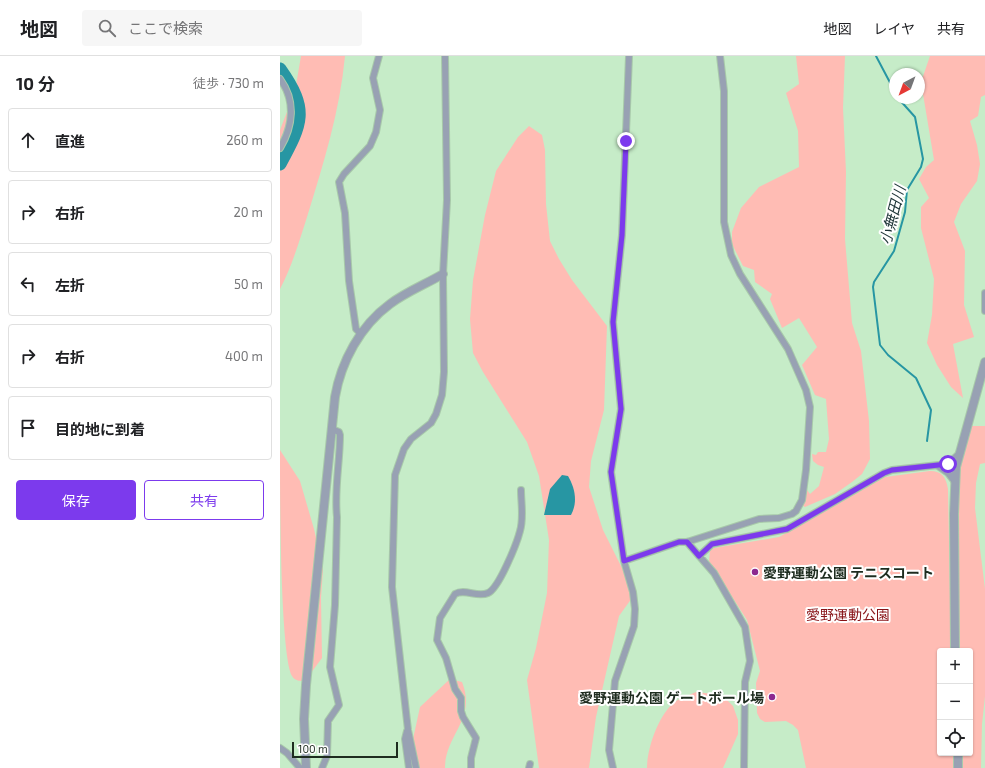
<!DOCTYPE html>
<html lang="ja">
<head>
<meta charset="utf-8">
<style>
  body { margin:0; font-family:"Exo 2","Noto Sans JP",sans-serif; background:#f6f6f6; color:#202124 }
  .controls { position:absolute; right:12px; bottom:12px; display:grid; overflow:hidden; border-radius:4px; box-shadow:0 1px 3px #0004 }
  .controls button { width:36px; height:36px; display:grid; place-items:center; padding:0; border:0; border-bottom:1px solid #e0e0e0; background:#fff; color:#202124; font:20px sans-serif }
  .compass { position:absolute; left:609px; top:12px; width:36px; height:36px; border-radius:50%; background:#fff; box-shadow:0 1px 3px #0004; rotate:221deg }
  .scale { position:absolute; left:12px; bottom:10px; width:106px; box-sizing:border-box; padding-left:4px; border:2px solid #1e2c1f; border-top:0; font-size:11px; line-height:14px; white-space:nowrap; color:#1e2c1f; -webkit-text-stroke:3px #fff; paint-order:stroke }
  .stop { position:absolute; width:12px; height:12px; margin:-9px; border:3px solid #7c3aed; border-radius:50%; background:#fff }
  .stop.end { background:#7c3aed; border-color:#fff; box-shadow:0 1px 4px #0008 }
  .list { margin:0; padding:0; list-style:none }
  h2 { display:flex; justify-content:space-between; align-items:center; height:52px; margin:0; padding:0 16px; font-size:17px }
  h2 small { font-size:13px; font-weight:400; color:#757577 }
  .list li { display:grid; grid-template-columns:26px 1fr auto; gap:12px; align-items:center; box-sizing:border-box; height:64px; margin:0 8px 8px; padding:0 8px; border:1px solid #e0e0e0; border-radius:4px }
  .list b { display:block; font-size:15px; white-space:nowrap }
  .list em { font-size:13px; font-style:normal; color:#757577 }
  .actions { display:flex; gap:8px; padding:12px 16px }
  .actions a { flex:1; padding:9px 0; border:1px solid #7c3aed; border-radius:4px; text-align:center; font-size:14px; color:#7c3aed }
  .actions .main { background:#7c3aed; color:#fff }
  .icon { flex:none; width:22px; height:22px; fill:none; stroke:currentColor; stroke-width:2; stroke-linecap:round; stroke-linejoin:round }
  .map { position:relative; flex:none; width:705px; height:712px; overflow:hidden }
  header { display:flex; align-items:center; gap:24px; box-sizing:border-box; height:56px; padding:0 20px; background:#fff; border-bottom:1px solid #e0e0e0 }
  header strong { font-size:19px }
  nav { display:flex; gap:22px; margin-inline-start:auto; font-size:14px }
  .search { width:280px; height:36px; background:#f6f6f6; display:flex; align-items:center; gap:10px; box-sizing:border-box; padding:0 14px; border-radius:4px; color:#757577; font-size:15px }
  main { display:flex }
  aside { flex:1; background:#fff }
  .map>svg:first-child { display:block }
</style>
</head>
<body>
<header>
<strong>地図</strong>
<div class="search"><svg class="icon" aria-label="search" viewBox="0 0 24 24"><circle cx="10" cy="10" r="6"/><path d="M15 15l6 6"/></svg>ここで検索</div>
<nav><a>地図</a><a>レイヤ</a><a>共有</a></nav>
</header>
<main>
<aside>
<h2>10 分<small>徒歩 · 730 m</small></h2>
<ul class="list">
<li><svg class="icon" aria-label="ahead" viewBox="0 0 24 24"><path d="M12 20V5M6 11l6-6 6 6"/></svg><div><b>直進</b></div><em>260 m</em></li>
<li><svg class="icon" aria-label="right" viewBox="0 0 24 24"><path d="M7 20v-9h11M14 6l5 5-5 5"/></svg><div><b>右折</b></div><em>20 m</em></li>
<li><svg class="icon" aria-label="left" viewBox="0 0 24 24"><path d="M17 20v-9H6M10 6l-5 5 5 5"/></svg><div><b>左折</b></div><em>50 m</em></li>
<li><svg class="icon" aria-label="right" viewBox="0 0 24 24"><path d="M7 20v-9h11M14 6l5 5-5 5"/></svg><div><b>右折</b></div><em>400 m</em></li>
<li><svg class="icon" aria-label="arrive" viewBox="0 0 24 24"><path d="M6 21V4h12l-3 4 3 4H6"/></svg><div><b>目的地に到着</b></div></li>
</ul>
<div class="actions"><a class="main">保存</a><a>共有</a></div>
</aside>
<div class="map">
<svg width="705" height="712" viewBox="0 0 705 712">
  <rect width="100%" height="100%" fill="#c6ecc8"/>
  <path fill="#ffbcb4" d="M21,0H65C60,55 43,109 27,161C19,186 12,210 0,233V74L15,35Z
    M516,0H565L563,52L566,116L565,183L572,267L581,295L589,365L590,403L582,418L572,426L555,438L525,451L522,449L527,434L530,438L539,430L544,411L538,409L533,405L532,398L536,399L538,396H546L549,383L546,343L535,339L522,309L537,291L519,262L502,272L490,243L492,238L475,226L474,214L463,210L452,188V176L461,152L479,131L519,111L518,75L506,37L519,28Z
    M650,0H705V39L701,41L698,60L690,65L697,89L700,108L697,125L681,148L674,166L685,195L684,249L694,281L673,288L683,342L671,331L657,309L647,287L652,259L654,223L641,172V151L649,142L639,123L646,111L654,104L641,26Z
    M249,70L262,79L265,94L266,148L270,185L279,203L292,224L327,270L324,354L311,405L309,431L323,474L348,524L352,542L339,560L316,661L309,712H259L247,624L256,592L267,537L269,484L259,420L247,386L203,316L193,297L190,263L193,224L205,159L216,115L238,81Z
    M689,370H705V407L700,408L696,427L695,452L705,533V640L702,668L701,712H680V697H690V595H678L677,423Z
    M0,394L20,425L34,473L43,514L41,542L42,602L25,625C20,625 15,625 12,620C0,597 0,432 0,394Z
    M650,415C662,415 666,421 668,433L671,595H660V697H673V712H526L518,674L513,669L506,665L485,666L480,663L477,657L476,627L480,615L467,564L429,505L430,495L434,492L499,481L605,421Z
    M170,623L182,626C197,663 165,679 165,712H130L133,683L140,651Z
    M416,636L442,639L453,650L458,664V678L443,712H367C367,692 379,657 396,645C402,641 410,639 416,636Z"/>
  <path fill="#2796a3" d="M282,419L288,420C295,432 298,446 291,459H264L270,433Z"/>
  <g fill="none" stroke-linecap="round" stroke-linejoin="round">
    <path stroke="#2796a3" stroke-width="2" d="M596,0L615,36
      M618,42L635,61L643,103L641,111L627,134L625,156L614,195L594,226L593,231L600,289L608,299L636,322L651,354L647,385"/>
    <path stroke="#2796a3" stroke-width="13" d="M0,13C29,54 22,67 0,108"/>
    <defs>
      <path id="minor" d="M0,23C16,45 13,70 0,92
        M705,237V255
        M81,278L76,273L69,225L65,157L59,126L64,118L90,90L96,76L100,54L93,22L99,0
        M658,410L668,417L675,426
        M407,486L434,517L465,571L470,605L465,626L464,712
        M419,500L432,488L507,473L604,417L612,414L668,408L679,398
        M344,505L399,486H407L479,463L499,462L512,458L516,455L522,444L526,414L530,351L526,334L508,293L460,218L451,199L444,166V35L440,0
        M127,675L125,683L129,712
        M0,692L7,697L20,712
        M42,712L47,700L48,665L59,649L50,611L55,549L57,461C54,434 60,406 60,379L59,376L52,373
        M136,712L128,674L112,531L115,419L124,393L131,383L151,367L156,358L162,339L164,316L163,218L167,144L165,0
        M191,712V702L196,682L183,661L181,655V642L175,633L166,602L157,584L160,562L175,538C185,532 197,542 208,537C219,532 237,487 240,475C244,462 241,447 241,434
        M249,712L250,708
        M333,712L329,694L335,625L354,570L355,553L353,536L344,505L331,416L341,353L333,266L342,179L349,0"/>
      <path id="tertiary" d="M675,595L674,458L676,411L705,306
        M678,697V712
        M26,712L24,663L26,629L55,341C61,306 80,270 110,248C126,236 146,228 163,218"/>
    </defs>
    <use href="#minor" stroke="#a8c9aa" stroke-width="8"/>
    <use href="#tertiary" stroke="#a8c9aa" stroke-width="10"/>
    <use href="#minor" stroke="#98a1b3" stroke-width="6"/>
    <use href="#tertiary" stroke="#98a1b3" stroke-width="8"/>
  </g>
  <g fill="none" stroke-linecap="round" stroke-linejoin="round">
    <path stroke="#7c3aed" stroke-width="5" d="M346,85L342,179L333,266L341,353L331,416L344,505L399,486H407L419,500L432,488L507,473L604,417L612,414L668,408"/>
  </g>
  <g fill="#8c2990" stroke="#fff" stroke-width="1.5">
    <circle cx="475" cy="516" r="4"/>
    <circle cx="492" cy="641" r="4"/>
  </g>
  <g text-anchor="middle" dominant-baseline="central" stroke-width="4" stroke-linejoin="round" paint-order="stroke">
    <g font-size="14" font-weight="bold" fill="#1e2c1f" stroke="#fff" text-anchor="start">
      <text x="483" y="516">愛野運動公園 テニスコート</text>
      <text x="484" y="641" text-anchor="end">愛野運動公園 ゲートボール場</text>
    </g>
    <g font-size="14" fill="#871216" stroke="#fff">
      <text x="568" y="558">愛野運動公園</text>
    </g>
    <g font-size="15" font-style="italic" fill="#1c3336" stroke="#fff">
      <text transform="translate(612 159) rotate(-75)">小無田川</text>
    </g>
  </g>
</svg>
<div class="controls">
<button>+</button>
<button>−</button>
<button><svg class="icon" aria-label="locate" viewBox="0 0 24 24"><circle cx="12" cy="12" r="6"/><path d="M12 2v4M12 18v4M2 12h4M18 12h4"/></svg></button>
</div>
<svg class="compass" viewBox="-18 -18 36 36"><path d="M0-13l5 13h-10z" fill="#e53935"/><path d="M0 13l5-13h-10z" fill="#757577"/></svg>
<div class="scale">100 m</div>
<div class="stop" style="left:668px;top:408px"></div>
<div class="stop end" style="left:346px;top:85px"></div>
</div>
</main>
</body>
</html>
